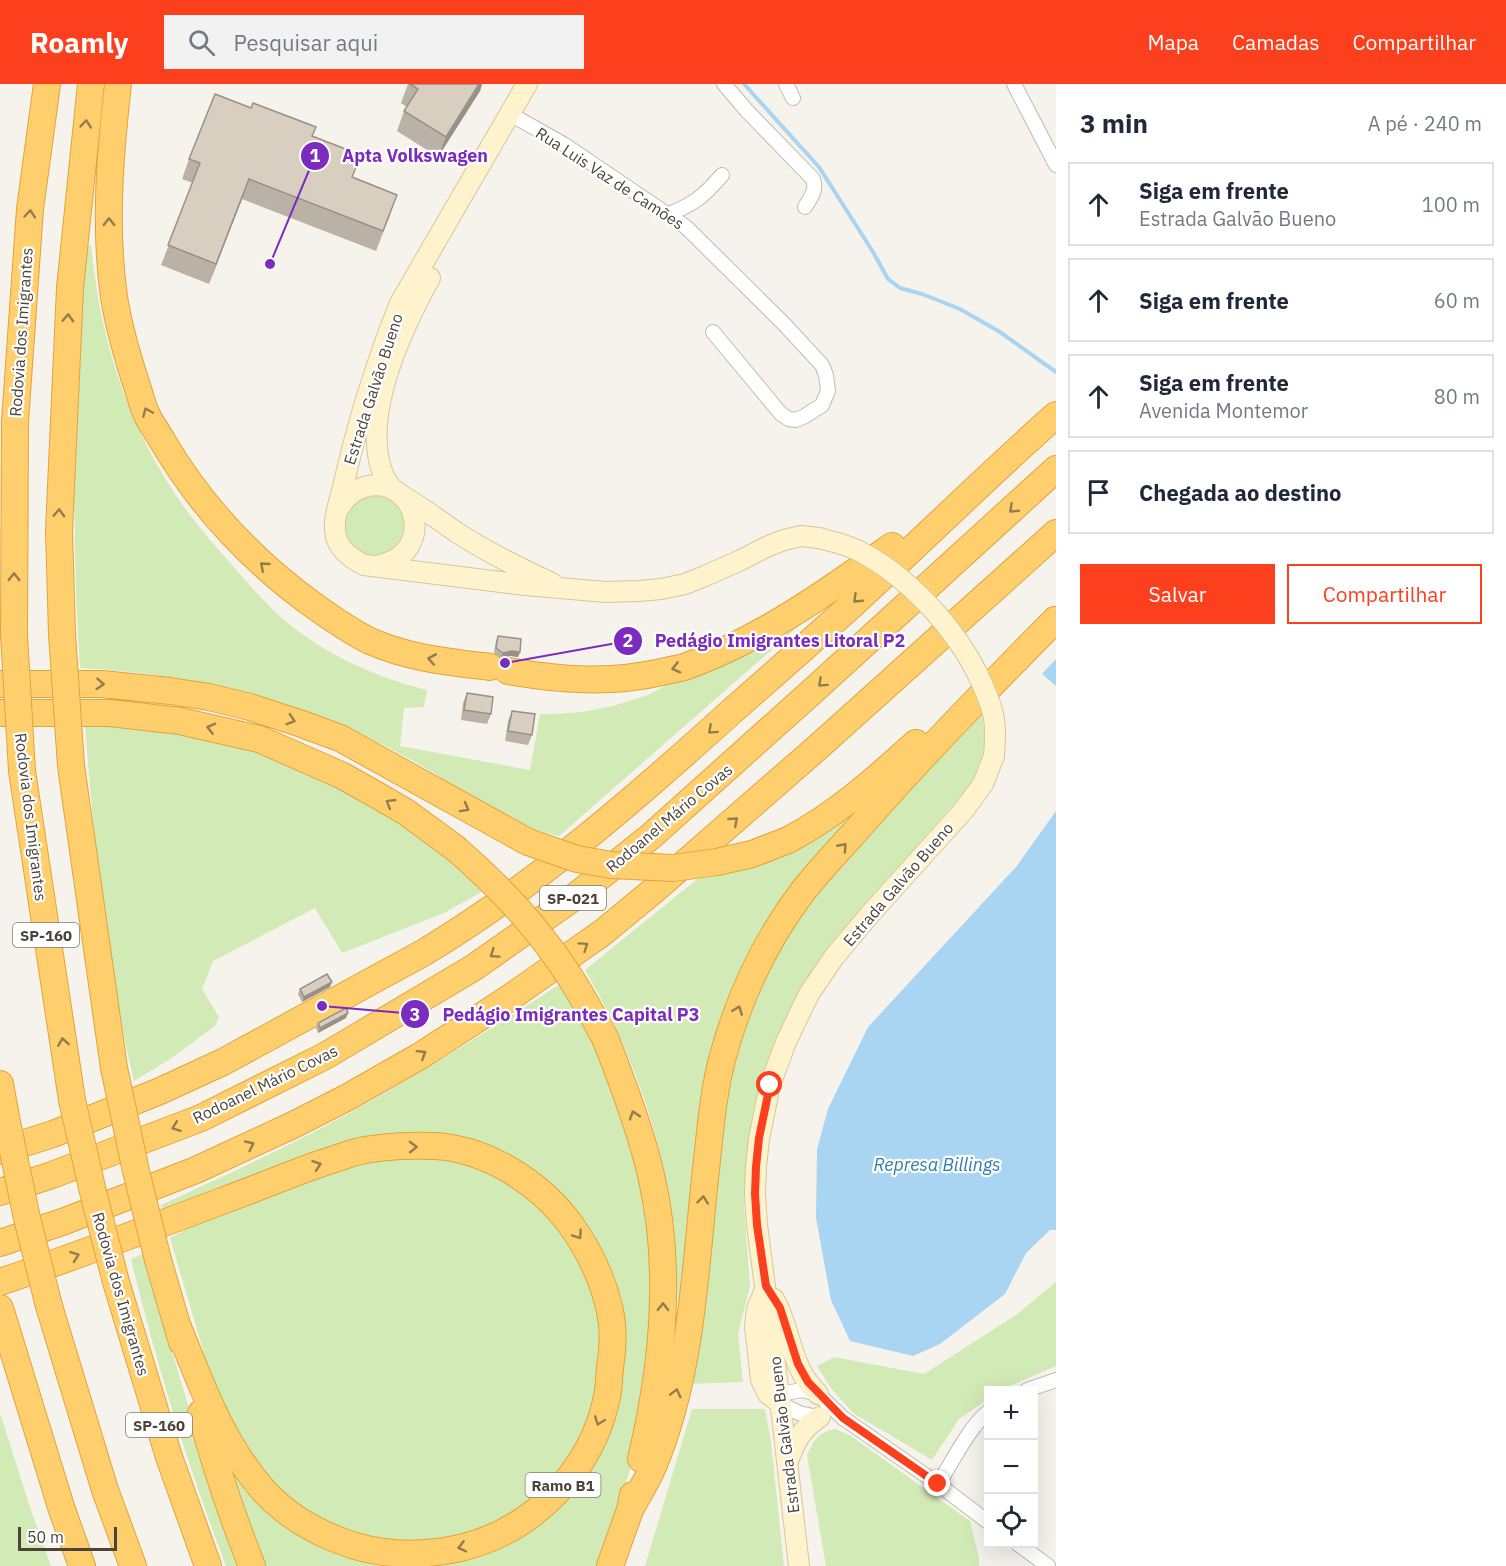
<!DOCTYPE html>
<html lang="pt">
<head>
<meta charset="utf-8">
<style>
  body { margin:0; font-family:"IBM Plex Sans",sans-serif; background:#f2f2f3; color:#1f2937 }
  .controls { position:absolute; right:18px; bottom:18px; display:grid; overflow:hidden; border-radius:0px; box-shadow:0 6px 24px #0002 }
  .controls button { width:54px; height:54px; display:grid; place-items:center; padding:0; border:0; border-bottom:2px solid #e0e1e3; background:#fff; color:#1f2937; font:30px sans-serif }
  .scale { position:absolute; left:18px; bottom:15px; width:99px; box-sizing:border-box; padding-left:6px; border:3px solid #4b4439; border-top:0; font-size:16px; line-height:21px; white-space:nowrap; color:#4b4439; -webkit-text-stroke:4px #fff; paint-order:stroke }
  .stop { position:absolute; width:18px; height:18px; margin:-14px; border:4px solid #fc3f1d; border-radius:50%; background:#fff }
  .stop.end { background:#fc3f1d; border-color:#fff; box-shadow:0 2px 6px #0008 }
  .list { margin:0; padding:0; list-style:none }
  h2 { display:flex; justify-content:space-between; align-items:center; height:78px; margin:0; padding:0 24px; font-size:26px }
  h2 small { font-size:20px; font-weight:400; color:#747a83 }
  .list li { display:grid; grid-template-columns:39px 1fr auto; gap:18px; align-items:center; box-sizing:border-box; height:84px; margin:0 12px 12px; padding:0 12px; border:2px solid #e0e1e3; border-radius:0px }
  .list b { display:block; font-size:22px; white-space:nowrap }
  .list p { margin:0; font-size:20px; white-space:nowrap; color:#747a83 }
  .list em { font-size:20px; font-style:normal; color:#747a83 }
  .actions { display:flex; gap:12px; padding:18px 24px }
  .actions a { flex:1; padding:14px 0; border:2px solid #fc3f1d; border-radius:0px; text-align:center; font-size:21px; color:#fc3f1d }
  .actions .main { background:#fc3f1d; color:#fff }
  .icon { flex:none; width:33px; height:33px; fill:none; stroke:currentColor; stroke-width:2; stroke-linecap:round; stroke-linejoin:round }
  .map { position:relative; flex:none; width:1056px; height:1482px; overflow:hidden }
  header { display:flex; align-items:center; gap:36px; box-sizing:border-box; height:84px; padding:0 30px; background:#fc3f1d; color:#fff }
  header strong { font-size:28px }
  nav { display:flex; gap:33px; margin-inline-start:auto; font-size:21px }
  .search { width:420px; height:54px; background:#f2f2f3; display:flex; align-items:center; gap:15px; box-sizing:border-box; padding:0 21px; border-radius:0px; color:#747a83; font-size:22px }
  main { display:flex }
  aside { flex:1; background:#fff }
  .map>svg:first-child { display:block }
</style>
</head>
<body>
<header>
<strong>Roamly</strong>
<div class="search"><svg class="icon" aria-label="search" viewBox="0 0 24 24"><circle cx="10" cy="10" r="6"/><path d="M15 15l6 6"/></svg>Pesquisar aqui</div>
<nav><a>Mapa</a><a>Camadas</a><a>Compartilhar</a></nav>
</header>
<main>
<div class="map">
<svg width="1056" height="1482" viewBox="0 0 1056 1482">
  <rect width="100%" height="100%" fill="#f6f3ec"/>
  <path fill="#d2eab5" d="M91,160C100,258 129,347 187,427C201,446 216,463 231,480C244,495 257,510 271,524C315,566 368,591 427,606L424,623L404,624L400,662L530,686L540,630C578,631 612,624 648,611L825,519L559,752C548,749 535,747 524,742C482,723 446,694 406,673C303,617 197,590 80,584L76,512L73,368L84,168Z
    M344 442a31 31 0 1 1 62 0a31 31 0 1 1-62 0Z
    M980,625C989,654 985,679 968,704L852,836L835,856L749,1062L744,1121L750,1202L738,1250L743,1298L685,1300L731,989L739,958L762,898L807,817Z
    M85,639L179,645L256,664L337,699L450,771L485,806L444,829L342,869L315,824L213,877L202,905L219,933L215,942L170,975L134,997C106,880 94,759 85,639Z
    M843,736L851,737L748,881L678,1240C679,1109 651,1000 585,886L701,792Z
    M563,898L591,944L638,1063L657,1201L635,1370L599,1482H261L207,1331L314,1453L477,1465L590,1376L616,1205L604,1170L586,1140L564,1113L544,1093L518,1075L489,1062L452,1052L416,1048L378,1051L340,1059L292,1077L163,1132L161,1121C219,1094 277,1068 333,1038C413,995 488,947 563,898Z
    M372,1069L480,1076L554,1124L601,1217L598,1321L559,1392L532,1418L496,1441L450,1455L407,1459L371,1455L334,1444L295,1422L263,1392L242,1362L211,1293L170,1154L212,1131Z
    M143,1170L193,1338L243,1482H226C188,1382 156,1279 131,1175Z
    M1056,1198V1282L1000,1306H988V1315L959,1335L932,1376L853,1329L831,1304L817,1282L834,1273L924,1290L1016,1231Z
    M692,1325H765L771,1358L784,1482H645Z
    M0,1329L30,1423L51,1482H0Z
    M836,1345L851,1352L970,1437L979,1474V1482H826L807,1371C815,1355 818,1348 836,1345Z"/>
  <path fill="#a9d4f2" d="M1056,575V602L1042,590Z
    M1056,727V1146H1050L1026,1169L1005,1210L940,1260L913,1272L850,1257L831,1216L816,1134L817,1065L828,1025L868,943L1016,783Z"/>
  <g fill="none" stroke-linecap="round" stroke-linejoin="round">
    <path stroke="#a9d4f2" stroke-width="4" d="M744,0L819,83L873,168L888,195L900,204L922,210L960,225L1000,248L1056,288"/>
    <defs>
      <path id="minor" d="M724,0L747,27L813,95C817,106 811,113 805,123
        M786,0L793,14
        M1014,0L1056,81
        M510,30L565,61L686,143L784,240L822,281L826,291L828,307L822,321L805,332L796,336L789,335L781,330L713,248
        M669,130C694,120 704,112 722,91
        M1027,1306L1056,1296
        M780,1310L802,1306L818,1310L843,1334L938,1400L988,1438
        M781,1320L799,1329L822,1334
        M938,1400C952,1379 969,1343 988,1328
        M1018,1460L1048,1482"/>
      <path id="secondary" d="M527,0L400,219C376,279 357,340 343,403C339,419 332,437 336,453C340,467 352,475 364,481L525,501L606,508L639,507L661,505L685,500L705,492L741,476L766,463L784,456L801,452L819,454
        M393,406C390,401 385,396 383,390C361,332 402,245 430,194
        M401,411C420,422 438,435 456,448C487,468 519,484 552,499
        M339,424C346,412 355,405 368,402C417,393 437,468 380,481
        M764,1208L757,1225L755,1242L761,1296L768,1310L781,1320
        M774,1215C787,1237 789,1264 801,1287C805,1296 812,1303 818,1310
        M788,1377C795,1358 802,1344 820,1333
        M799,1482L782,1333L757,1141L755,1110L756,1083L759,1055L770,1001L786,958L809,910L834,873L872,828L964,726L983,700L994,672"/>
      <path id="motorway" d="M118,0C110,71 104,142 114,213C119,244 128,275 138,305C141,314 143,323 147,331C151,340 158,349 163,358C202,424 251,476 313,521C331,534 350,547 370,557C408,574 449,578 490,583
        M62,550L59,447L70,204L91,0
        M14,551L15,338L30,125L47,0
        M508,587C561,596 609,600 662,588C669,586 677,585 684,583C759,557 828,507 892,462
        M0,600H102L170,607L209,613L250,623L299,639L340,654L528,758
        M0,629H110L180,637L259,655L341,691L375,710L406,728L455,764
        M71,682L114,984
        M22,687L72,1016
        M788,756C836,731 876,695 916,659
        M605,954C623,999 640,1044 651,1091C673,1185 663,1283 641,1375
        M0,1000L7,1038
        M0,1067L53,1050L160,1007L223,978L423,869C535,802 635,715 732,627C773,591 814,555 854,519C922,457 987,392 1056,331
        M0,1108L52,1091L201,1034L325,972L473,884L573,814L650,753L816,604L1056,385
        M0,1159L65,1137L196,1086L293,1041L348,1013L420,972L508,915L602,849L653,807L818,663L1056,449
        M158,1176L182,1258
        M0,1198C74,1173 148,1145 222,1117C255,1105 288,1091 322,1079C333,1076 345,1071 356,1068C381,1062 409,1061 435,1062C486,1065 537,1097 568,1137C588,1164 603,1195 610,1227C614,1246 613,1266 610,1284C609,1294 609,1304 607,1313C592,1386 533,1447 460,1464C425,1472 390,1472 355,1462C320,1451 288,1433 264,1407C222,1360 201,1300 178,1243
        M116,1198L169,1373L208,1482
        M49,1222L105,1406L133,1482
        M0,1224L61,1423L82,1482
        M201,1329C215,1381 232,1432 252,1482
        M630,1426C637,1412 646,1399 652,1385C691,1295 695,1190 705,1094C710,1053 712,1012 723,972C739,913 766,856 803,807C826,778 854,750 878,722C935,658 995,597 1055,536
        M610,1482L630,1426L633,1411"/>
    </defs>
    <use href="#minor" stroke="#c2bbae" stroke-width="16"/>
    <use href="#secondary" stroke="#d6c79b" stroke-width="22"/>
    <use href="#motorway" stroke="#e0a43c" stroke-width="28"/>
    <use href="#minor" stroke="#fff" stroke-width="14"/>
    <use href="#secondary" stroke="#fff3cd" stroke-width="20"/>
    <use href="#motorway" stroke="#ffcf6e" stroke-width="26"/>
    <defs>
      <path id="secondary-bridge" d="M819,454C834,458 849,461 863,469C915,498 964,553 986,609C989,617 993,626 994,635C996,647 995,660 994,672"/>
      <path id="motorway-bridge" d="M62,550L71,682
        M14,551L22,687
        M528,758L577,775L611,781L673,784L717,778L752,770L788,756
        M455,764C498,801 537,842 568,890C582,911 593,932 605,954
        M114,984L136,1087L158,1176
        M72,1016L93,1108L116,1198
        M7,1038L26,1130L49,1222"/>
    </defs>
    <use href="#secondary-bridge" stroke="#d6c79b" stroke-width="22" stroke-linecap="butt"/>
    <use href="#motorway-bridge" stroke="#e0a43c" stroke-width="28" stroke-linecap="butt"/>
    <use href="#secondary-bridge" stroke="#fff3cd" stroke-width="20"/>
    <use href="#motorway-bridge" stroke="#ffcf6e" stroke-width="26"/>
  </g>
  <path fill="#bab2a6" d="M408,0H482L480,7L438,73L397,47L404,27L407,23L401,19Z
    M313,52L390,131L376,167L242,115L209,200L161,181L193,99L182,95L189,75Z
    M498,552L520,568L518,573L510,572L501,574L494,569L496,557Z
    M467,609L491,630L487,640L461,636L463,619Z
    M512,627L532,651L528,661L505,657L508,637Z
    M330,903L302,918L298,910L300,905Z
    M348,929L346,934L318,949L316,944L318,939Z"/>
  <path fill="#979187" d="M479,0H482L480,7L438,73L446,53Z
    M249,95L242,115L209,200L216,180Z
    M512,567L520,568L518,573L510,572L501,574L503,569Z
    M332,898L330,903L302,918L304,913Z
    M348,929L346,934L318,949L320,944Z"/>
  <path fill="#d8cfc1" stroke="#979187" stroke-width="1.5" d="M410,0H479L446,53L404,27L418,5Z
    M215,10L251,24L253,19L316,43L312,52L361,71L352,93L397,111L383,147L249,95L216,180L168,161L200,79L189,75Z
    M498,552L521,555L520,568L512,567L503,569L496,564Z
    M467,609L493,613L491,630L464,626Z
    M512,627L535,630L532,651L508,647Z
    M327,890L332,898L304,913L300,905Z
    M346,924L348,929L320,944L318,939Z"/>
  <defs><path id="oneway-chevron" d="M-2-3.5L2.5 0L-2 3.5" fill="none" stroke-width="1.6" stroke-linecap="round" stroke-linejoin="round" transform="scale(1.5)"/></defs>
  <g stroke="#937c4e">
    <use href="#oneway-chevron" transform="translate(86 40) rotate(-84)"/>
    <use href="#oneway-chevron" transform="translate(30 130) rotate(-85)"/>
    <use href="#oneway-chevron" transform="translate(109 138) rotate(-90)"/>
    <use href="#oneway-chevron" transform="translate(68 234) rotate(-87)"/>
    <use href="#oneway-chevron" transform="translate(147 328) rotate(-113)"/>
    <use href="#oneway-chevron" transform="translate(1013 425) rotate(137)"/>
    <use href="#oneway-chevron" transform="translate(59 429) rotate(-88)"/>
    <use href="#oneway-chevron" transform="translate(264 482) rotate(-139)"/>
    <use href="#oneway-chevron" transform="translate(14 493) rotate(-90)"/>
    <use href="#oneway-chevron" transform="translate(857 515) rotate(137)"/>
    <use href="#oneway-chevron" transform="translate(432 575) rotate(-170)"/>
    <use href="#oneway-chevron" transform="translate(676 584) rotate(166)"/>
    <use href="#oneway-chevron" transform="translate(822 599) rotate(138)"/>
    <use href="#oneway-chevron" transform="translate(100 600) rotate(4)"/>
    <use href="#oneway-chevron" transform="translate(291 636) rotate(18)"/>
    <use href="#oneway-chevron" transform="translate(211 644) rotate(-166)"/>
    <use href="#oneway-chevron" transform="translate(712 646) rotate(138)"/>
    <use href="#oneway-chevron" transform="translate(390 719) rotate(-149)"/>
    <use href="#oneway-chevron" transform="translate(465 724) rotate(29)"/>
    <use href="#oneway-chevron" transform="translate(734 737) rotate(-41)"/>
    <use href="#oneway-chevron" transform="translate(843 763) rotate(-48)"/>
    <use href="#oneway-chevron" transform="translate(584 862) rotate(-35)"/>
    <use href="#oneway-chevron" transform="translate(494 870) rotate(145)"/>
    <use href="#oneway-chevron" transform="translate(738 926) rotate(-69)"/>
    <use href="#oneway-chevron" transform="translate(63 958) rotate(-99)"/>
    <use href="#oneway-chevron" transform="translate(422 970) rotate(-32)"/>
    <use href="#oneway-chevron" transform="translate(634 1031) rotate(-108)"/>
    <use href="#oneway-chevron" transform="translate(176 1043) rotate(159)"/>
    <use href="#oneway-chevron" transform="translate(250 1061) rotate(-25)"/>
    <use href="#oneway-chevron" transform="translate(413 1063) rotate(-1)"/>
    <use href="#oneway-chevron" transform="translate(317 1081) rotate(-19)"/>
    <use href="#oneway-chevron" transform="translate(703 1116) rotate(-84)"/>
    <use href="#oneway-chevron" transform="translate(578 1151) rotate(56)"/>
    <use href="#oneway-chevron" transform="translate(75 1172) rotate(-20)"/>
    <use href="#oneway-chevron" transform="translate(663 1223) rotate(-89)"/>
    <use href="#oneway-chevron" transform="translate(676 1309) rotate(-76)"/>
    <use href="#oneway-chevron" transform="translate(599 1337) rotate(111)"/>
    <use href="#oneway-chevron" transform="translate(462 1463) rotate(166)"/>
  </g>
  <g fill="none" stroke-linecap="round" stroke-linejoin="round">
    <path stroke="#fc3f1d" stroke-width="8" d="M770,1001L759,1054L756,1083L755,1110L757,1141L766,1202L780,1224L798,1280L808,1298L843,1334L938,1400"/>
  </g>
  <g text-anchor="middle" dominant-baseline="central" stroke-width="4.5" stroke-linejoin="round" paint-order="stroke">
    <g fill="#fff" stroke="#817c74" stroke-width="1.5">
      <rect x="540" y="802" width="66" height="24" rx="4.5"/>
      <rect x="13" y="839" width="66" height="24" rx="4.5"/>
      <rect x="126" y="1329" width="66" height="24" rx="4.5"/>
      <rect x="525.5" y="1389" width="75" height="24" rx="4.5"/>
    </g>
    <g font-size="15" font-weight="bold" fill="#4b4439">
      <text x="573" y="814">SP-021</text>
      <text x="46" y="851">SP-160</text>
      <text x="159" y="1341">SP-160</text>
      <text x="563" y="1401">Ramo B1</text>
    </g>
    <g font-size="16" fill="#4b4439" stroke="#fff">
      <text transform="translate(610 94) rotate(33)">Rua Luis Vaz de Camões</text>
      <text transform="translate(21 248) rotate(-86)">Rodovia dos Imigrantes</text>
      <text transform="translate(373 305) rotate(-72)">Estrada Galvão Bueno</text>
      <text transform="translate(31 733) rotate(83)">Rodovia dos Imigrantes</text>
      <text transform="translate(669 734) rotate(-40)">Rodoanel Mário Covas</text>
      <text transform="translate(898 800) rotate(-49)">Estrada Galvão Bueno</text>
      <text transform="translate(265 1000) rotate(-26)">Rodoanel Mário Covas</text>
      <text transform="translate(121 1210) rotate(74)">Rodovia dos Imigrantes</text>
      <text transform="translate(784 1351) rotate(-97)">Estrada Galvão Bueno</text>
    </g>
    <g font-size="18" font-style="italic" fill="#2e7ab2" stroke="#fff">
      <text x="937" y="1080">Represa Billings</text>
    </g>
  </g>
  <path fill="none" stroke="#7b2cbf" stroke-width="2" d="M270 180L315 72M505 579L628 557M322 922L415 930"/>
  <g fill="#7b2cbf" stroke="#fff" stroke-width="2">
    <circle cx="270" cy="180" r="6"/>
    <circle cx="505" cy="579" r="6"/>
    <circle cx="322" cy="922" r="6"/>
    <circle cx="315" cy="72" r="15"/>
    <circle cx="628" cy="557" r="15"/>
    <circle cx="415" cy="930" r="15"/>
  </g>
  <g font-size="18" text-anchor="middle" font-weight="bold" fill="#fff">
    <text x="315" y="78">1</text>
    <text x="628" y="563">2</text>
    <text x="415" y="937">3</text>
  </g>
  <g font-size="18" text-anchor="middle" font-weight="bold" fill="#7b2cbf" stroke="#fff" stroke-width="4.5" stroke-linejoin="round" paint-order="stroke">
    <text x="415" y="78">Apta Volkswagen</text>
    <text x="780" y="563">Pedágio Imigrantes Litoral P2</text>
    <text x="571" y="937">Pedágio Imigrantes Capital P3</text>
  </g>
</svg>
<div class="controls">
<button>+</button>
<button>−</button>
<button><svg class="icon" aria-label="locate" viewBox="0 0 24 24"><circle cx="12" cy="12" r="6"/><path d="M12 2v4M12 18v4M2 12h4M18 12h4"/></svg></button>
</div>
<div class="scale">50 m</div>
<div class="stop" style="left:770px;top:1001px"></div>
<div class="stop end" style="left:938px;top:1400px"></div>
</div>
<aside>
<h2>3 min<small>A pé · 240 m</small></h2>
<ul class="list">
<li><svg class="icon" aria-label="ahead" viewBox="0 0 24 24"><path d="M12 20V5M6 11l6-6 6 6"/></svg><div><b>Siga em frente</b><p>Estrada Galvão Bueno</p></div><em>100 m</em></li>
<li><svg class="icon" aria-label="ahead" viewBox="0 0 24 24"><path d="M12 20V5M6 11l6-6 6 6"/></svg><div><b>Siga em frente</b></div><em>60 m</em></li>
<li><svg class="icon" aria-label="ahead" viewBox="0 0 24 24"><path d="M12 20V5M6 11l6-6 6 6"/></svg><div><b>Siga em frente</b><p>Avenida Montemor</p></div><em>80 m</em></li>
<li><svg class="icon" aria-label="arrive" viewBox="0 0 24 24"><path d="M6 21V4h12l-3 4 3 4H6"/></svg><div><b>Chegada ao destino</b></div></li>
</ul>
<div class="actions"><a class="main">Salvar</a><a>Compartilhar</a></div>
</aside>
</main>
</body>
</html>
